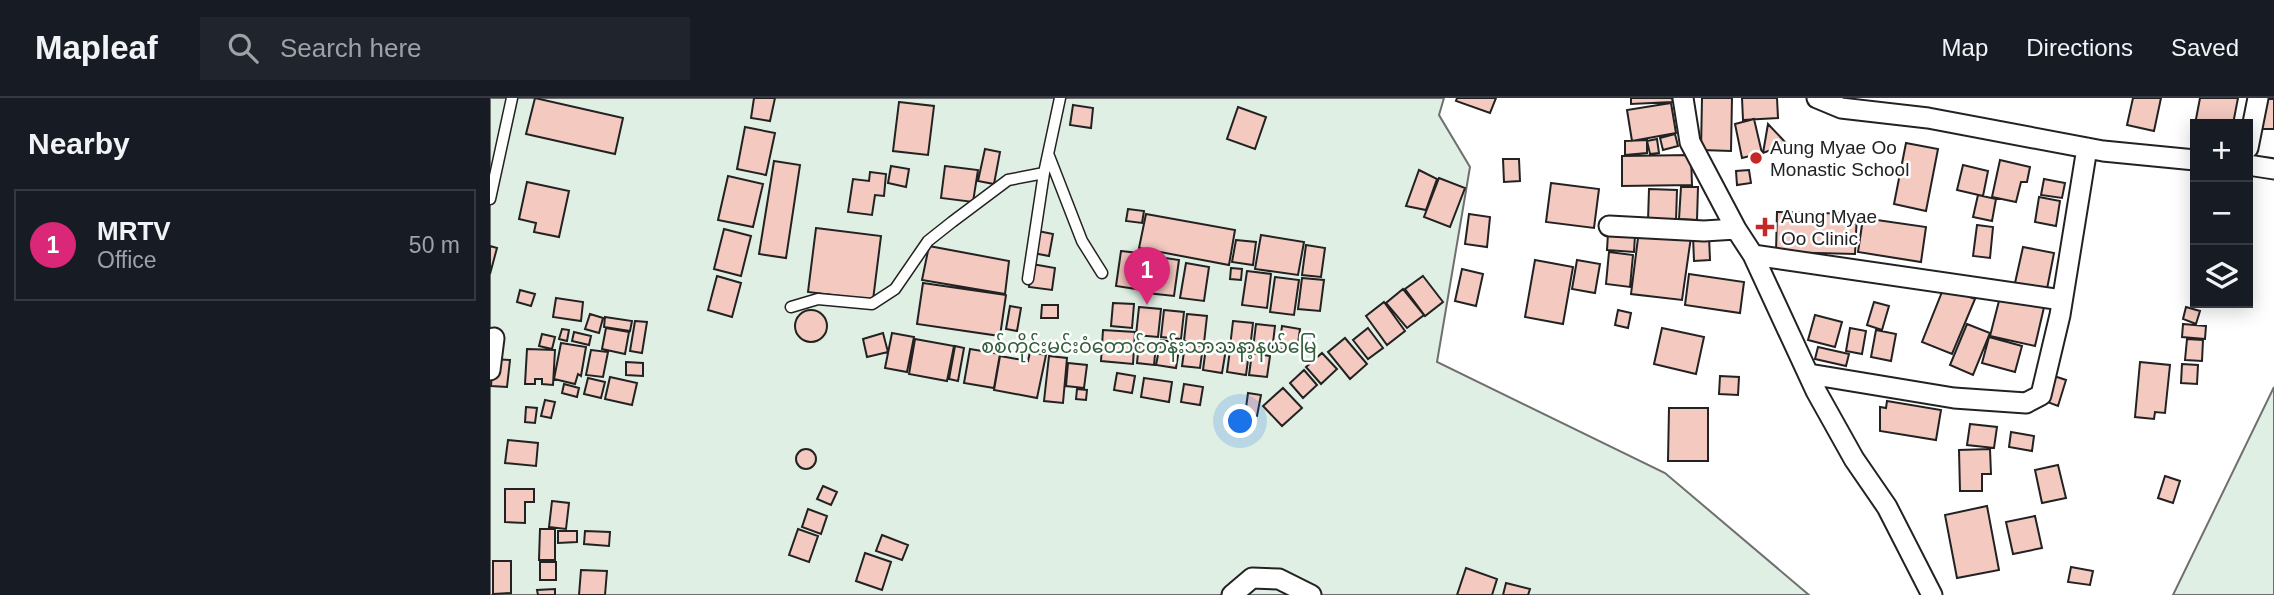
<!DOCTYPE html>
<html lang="en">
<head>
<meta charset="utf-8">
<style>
  body { margin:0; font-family:Helvetica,"Noto Sans Myanmar",sans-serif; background:#20242c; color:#f1f3f6 }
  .controls { position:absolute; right:21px; top:21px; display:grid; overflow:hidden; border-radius:0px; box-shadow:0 4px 18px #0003 }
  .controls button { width:63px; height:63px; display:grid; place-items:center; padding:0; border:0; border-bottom:2px solid #363941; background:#171b24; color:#f1f3f6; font:35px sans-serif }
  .you { position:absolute; left:751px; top:324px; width:24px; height:24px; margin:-18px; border:5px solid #fff; border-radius:50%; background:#1a73e8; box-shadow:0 0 0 10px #1a73e833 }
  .badge { display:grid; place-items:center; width:46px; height:46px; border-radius:50%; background:#db2777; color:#fff; font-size:23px; font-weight:700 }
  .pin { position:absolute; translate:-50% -58px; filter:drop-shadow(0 2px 4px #0008) }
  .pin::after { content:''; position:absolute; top:37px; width:24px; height:21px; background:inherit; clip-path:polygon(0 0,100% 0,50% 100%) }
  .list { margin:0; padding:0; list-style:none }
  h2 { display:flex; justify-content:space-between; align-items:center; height:91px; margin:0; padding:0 28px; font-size:30px }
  h2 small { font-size:23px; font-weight:400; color:#9ea1a6 }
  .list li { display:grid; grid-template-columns:46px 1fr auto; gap:21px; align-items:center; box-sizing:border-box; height:112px; margin:0 14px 14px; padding:0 14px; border:2px solid #363941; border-radius:0px }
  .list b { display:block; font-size:26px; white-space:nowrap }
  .list p { margin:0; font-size:23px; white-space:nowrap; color:#9ea1a6 }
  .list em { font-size:23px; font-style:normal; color:#9ea1a6 }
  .icon { flex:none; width:38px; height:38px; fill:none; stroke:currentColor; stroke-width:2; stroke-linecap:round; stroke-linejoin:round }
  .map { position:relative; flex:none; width:1784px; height:497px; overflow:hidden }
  header { display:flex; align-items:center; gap:42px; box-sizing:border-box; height:98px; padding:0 35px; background:#171b24; border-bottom:2px solid #363941 }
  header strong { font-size:33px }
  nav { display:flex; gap:38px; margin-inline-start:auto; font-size:24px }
  .search { width:490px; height:63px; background:#20242c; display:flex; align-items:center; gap:18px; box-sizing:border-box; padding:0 24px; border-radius:0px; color:#9ea1a6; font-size:26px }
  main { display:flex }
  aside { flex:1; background:#171b24 }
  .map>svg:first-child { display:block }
</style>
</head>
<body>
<header>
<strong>Mapleaf</strong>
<div class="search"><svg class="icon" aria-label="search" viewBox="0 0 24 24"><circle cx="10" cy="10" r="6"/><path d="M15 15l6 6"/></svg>Search here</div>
<nav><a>Map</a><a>Directions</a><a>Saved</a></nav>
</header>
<main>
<aside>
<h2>Nearby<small></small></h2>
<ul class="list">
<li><span class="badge">1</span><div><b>MRTV</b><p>Office</p></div><em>50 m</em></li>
</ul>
</aside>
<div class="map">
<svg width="1784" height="497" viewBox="0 0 1784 497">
  <rect width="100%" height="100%" fill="#fff"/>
  <path fill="#e0efe3" stroke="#6f6f6f" stroke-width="2" d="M0,0H954L949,17L980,69L947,264L1175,375L1319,497H0Z
    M1784,289V497H1683Z"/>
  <path fill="#f3c9c0" stroke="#222" stroke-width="2" d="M45,0L133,20L125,56L36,36Z
    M264,0H285L280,23L261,20Z
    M967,0H1006L1000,15L966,3Z
    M1141,0H1182L1183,4L1141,6Z
    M1212,0H1242L1241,53L1211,52Z
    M1252,0H1287L1288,20L1253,22Z
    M1643,0H1671L1664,33L1637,27Z
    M1710,0H1748L1743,26H1705V42H1702Z
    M1773,1H1784V31H1772Z
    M409,4L444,8L438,57L403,53Z
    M1181,5L1186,35L1142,43L1137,12Z
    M583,7L603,10L601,30L580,27Z
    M748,9L776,19L765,51L737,41Z
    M1264,21L1272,55L1252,60L1245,26Z
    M1278,26L1297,46L1273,55Z
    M255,29L285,35L276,77L247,71Z
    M1185,36L1188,48L1173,52L1170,40Z
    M1167,41L1169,55L1160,56L1157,43Z
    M1157,42V55L1135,57V43Z
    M1416,45L1448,51L1436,113L1404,106Z
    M495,51L510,54L504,86L488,83Z
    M1201,57L1202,87L1132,88V58Z
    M1013,61H1029L1030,83L1014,84Z
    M1510,62L1540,69L1537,84H1531L1526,104L1502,99Z
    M284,63L310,67L296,160L269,156Z
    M1473,67L1498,73L1493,98L1467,92Z
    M401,68L419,71L416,89L398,85Z
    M455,68L488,72L483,104L451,100Z
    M929,72L947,81L936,112L916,108Z
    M1259,72L1261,85L1247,87L1246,73Z
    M380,74L396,76L394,98L385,97L382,117L358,114L363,81L379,83Z
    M238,78L273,86L263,129L228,122Z
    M949,80L975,90L960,129L934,119Z
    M1554,81L1575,85L1572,100L1551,97Z
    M37,84L79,93L69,139L44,134L46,125L29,121Z
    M1061,85L1109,91L1104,130L1056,124Z
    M1191,89H1208L1207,122L1189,121Z
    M1159,91L1187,92L1186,123H1158Z
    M1488,97L1506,101L1502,123L1483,119Z
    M1549,99L1570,103L1566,128L1545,124Z
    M638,111L654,113L652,125L636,123Z
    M1287,114L1367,116L1365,156L1286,154Z
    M656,116L745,132L739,167L649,150Z
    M979,116L1000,119L997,149L975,146Z
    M1373,120L1436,129L1431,164L1368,154Z
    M1487,127L1503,129L1500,160L1483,158Z
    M326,130L391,138L383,202L318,194Z
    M234,131L261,138L251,178L224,171Z
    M1149,132L1201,139L1192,202L1141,196Z
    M548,133L563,136L559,158L543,155Z
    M1118,135L1145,137L1144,154L1117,152Z
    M771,137L814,144L808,177L765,171Z
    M1203,138H1219L1220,162L1204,163Z
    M746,142L766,144L763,167L742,164Z
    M816,147L835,150L831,179L812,177Z
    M0,148L7,150L0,176Z
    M439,148L519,163L515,196L432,182Z
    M1533,149L1564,155L1557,191L1525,185Z
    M631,153L657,156L653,192L626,188Z
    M1119,154L1143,157L1140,189L1116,186Z
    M662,158L689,162L684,198L657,195Z
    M1045,162L1083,169L1073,226L1035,219Z
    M1087,162L1110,166L1105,195L1082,191Z
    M696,165L719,169L714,203L690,200Z
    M542,166L565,170L562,192L539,189Z
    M741,170L752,171L751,182L740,181Z
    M972,171L993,176L986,208L965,203Z
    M757,173L781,176L777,210L752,207Z
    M1199,176L1254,184L1250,215L1195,207Z
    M227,178L251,185L242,219L218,212Z
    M933,178L953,204L935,218L915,191Z
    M785,179L809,182L804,217L780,214Z
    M812,180L834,182L830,213L808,211Z
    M433,185L516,197L510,238L427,226Z
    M1454,189L1485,201L1462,256L1432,244Z
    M913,191L934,217L917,230L896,205Z
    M30,192L45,196L41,208L27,204Z
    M1511,195L1555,205L1545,248L1500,238Z
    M66,200L93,204L91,223L63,219Z
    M894,204L915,233L897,247L876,218Z
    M1384,204L1399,208L1392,232L1377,227Z
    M623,205L644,206L642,230L621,228Z
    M552,207H568V220H551Z
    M520,208L531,210L527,233L516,231Z
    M649,209L671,211L668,239L646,237Z
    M1696,209L1710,213L1706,226L1693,221Z
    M305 228a16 16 0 1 1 32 0a16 16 0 1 1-32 0Z
    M674,212L694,214L691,241L671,239Z
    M1128,212L1141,215L1138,230L1125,227Z
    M100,216L113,220L109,235L95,231Z
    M697,216L717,218L714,245L694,243Z
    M1325,217L1352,224L1345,249L1318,242Z
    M115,219L142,223L140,233L114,229Z
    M145,223L157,224L152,255L140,253Z
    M743,223L763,225L760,251L740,249Z
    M766,226L785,228L782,253L763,251Z
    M1477,226L1500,235L1483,277L1460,267Z
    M1693,226L1716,228L1715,241L1692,239Z
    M792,228L810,231L807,253L789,251Z
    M116,230L139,234L135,256L112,251Z
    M878,230L893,250L878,261L863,242Z
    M1172,230L1214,239L1206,276L1164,266Z
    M1360,230L1376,233L1372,256L1356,253Z
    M72,231L79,232L77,243L69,241Z
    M613,232L645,234L643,266L611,263Z
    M1386,232L1406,236L1401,263L1381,259Z
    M84,234L101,238L99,247L82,243Z
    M393,235L398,254L377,259L373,241Z
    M402,235L424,239L417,274L395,270Z
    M52,236L65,239L62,251L49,248Z
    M1499,239L1532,248L1525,274L1492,265Z
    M855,240L877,266L860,281L838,254Z
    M425,241L464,248L457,283L419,276Z
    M1697,241L1713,242L1712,263L1695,262Z
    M671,242L690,245L686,270L666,267Z
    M71,245L96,249L91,278L88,276L85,286L64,281Z
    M649,245L666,247L664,267L647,265Z
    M695,246L713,248L710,270L692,268Z
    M465,248L474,250L468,283L459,281Z
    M716,249L736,251L732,275L713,272Z
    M1328,249L1359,256L1356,268L1325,261Z
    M37,251L65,252L63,287L52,286V281H45V286H35Z
    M480,251L510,256L504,290L474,285Z
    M101,252L118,254L113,279L96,277Z
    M740,252L759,254L756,277L737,274Z
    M540,254L556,257L547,300L504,292L510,258L538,263Z
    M762,255L780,258L777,279L759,277Z
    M832,255L847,271L831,286L816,269Z
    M559,258L577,260L573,305L554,303Z
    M3,261L20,262L17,289L1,288Z
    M136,264L153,265V278L136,277Z
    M1650,264L1680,267L1675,315L1665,314L1664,321L1645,319Z
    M578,265L597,267L594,290L576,288Z
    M1692,266L1708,267L1707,286L1691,285Z
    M814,272L827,287L813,300L800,285Z
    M627,275L645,278L642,295L624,292Z
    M1561,277L1576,282L1568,308L1552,302Z
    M1230,278L1249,279L1248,297L1229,296Z
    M120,279L147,285L142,307L115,301Z
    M98,280L115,284L111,300L94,296Z
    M654,280L682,284L679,304L651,299Z
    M74,286L89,290L87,299L72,295Z
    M694,286L713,289L710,307L691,304Z
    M793,290L812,310L792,328L773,308Z
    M587,291L597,292L596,302L586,301Z
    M758,295L771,297L767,318L755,317Z
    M55,302L65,304L61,320L51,318Z
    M1397,303L1451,312L1446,342L1390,333V309L1396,310Z
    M36,309L47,310L45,325L35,324Z
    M1179,310H1218V363H1178Z
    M1480,326L1507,329L1504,350L1477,347Z
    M1521,334L1544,338L1542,353L1519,349Z
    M18,342L48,345L46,368L15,365Z
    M1500,351L1501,376H1492V393H1470L1469,352Z
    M306 361a10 10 0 1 1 20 0a10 10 0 1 1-20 0Z
    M1568,367L1576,400L1552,405L1545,372Z
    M1675,378L1690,383L1683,405L1668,400Z
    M333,388L347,394L341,407L327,401Z
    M15,391H44V404H35V425L15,424Z
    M62,403L79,405L76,431L59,429Z
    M1497,408L1509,472L1467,480L1455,417Z
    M318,411L337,418L331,436L312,429Z
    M1545,418L1552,450L1523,456L1516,424Z
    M50,431H65V462H49Z
    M308,431L328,438L319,464L299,457Z
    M68,433H87V444L68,445Z
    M95,433L120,434L119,448L94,446Z
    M392,437L418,447L412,462L386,453Z
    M375,455L401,464L392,492L366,483Z
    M3,463H21V495L3,496Z
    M50,464H66V482H50Z
    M1581,469L1603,473L1600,487L1578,484Z
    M976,470L1007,481L1002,497H967Z
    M91,472L117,473L115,497H89Z
    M1016,485L1040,491L1038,497H1013Z
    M65,491V497H48L47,492Z"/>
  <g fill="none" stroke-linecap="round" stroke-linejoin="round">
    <defs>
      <path id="lane" d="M559,58L592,143L612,175
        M0,101L22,0
        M538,181L554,75L570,0
        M301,209L328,201L382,206L405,191L438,143L462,124L518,82L554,75"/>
      <path id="street" d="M1193,0L1200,44L1246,131L1263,157L1326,293L1364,361L1397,409L1442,497
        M1327,0L1351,10L1438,20L1613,53L1705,62
        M1758,50L1768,0
        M1758,67L1784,71
        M1119,128L1214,133L1246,131
        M1263,157L1572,202
        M0,272L4,240
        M1319,276L1464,300L1536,305L1551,297L1570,217L1597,50
        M742,497L762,480L789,481L821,497"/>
    </defs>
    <use href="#lane" stroke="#222" stroke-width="13"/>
    <use href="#street" stroke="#222" stroke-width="23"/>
    <use href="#lane" stroke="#fff" stroke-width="10"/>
    <use href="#street" stroke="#fff" stroke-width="19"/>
  </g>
  <g fill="#c62828" stroke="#fff" stroke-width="2.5">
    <circle cx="1266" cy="60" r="7"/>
    <path d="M1271.5 118.5h7v7h7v7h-7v7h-7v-7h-7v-7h7z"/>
  </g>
  <g text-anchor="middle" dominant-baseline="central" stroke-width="5" stroke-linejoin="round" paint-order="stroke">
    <g font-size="19" fill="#222" stroke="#fff" text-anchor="start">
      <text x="1280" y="49">Aung Myae Oo<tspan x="1280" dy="22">Monastic School</tspan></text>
      <text x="1291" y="118">Aung Myae<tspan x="1291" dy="22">Oo Clinic</tspan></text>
    </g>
    <g font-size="19" fill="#2f5e38" stroke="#fff">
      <text x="659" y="248">စစ်ကိုင်းမင်းဝံတောင်တန်းသာသနာ့နယ်မြေ</text>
    </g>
  </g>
</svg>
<div class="controls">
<button>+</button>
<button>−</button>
<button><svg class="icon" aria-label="layers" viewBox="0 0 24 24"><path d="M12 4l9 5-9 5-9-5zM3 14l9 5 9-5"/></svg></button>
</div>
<div class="you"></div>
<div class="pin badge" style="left:657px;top:207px">1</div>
</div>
</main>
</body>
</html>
